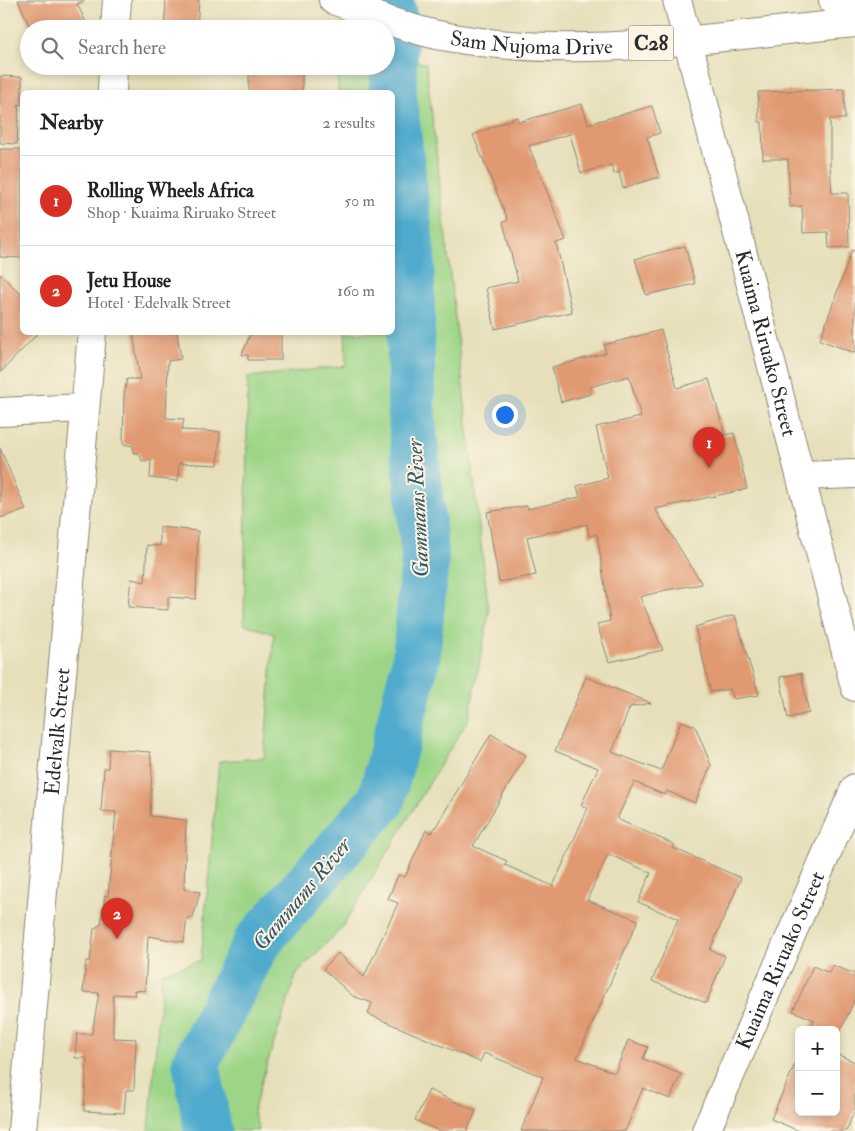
<!DOCTYPE html>
<html lang="en">
<head>
<meta charset="utf-8">
<style>
  body { margin:0; font-family:"IM FELL Double Pica",serif; background:#f2f2f2; color:#222 }
  .controls { position:absolute; right:15px; bottom:15px; display:grid; overflow:hidden; border-radius:8px; box-shadow:0 2px 8px #0003 }
  .controls button { width:45px; height:45px; display:grid; place-items:center; padding:0; border:0; border-bottom:1px solid #e0e0e0; background:#fff; color:#222; font:25px sans-serif }
  .you { position:absolute; left:504px; top:414px; width:18px; height:18px; margin:-12px; border:4px solid #fff; border-radius:50%; background:#1a73e8; box-shadow:0 0 0 8px #1a73e833 }
  .badge { display:grid; place-items:center; width:32px; height:32px; border-radius:50%; background:#d93025; color:#fff; font-size:16px; font-weight:700 }
  .pin { position:absolute; translate:-50% -41px; filter:drop-shadow(0 1px 2px #0008) }
  .pin::after { content:''; position:absolute; top:26px; width:18px; height:15px; background:inherit; clip-path:polygon(0 0,100% 0,50% 100%) }
  .list { margin:0; padding:0; list-style:none }
  h2 { display:flex; justify-content:space-between; align-items:center; height:65px; margin:0; padding:0 20px; font-size:21px }
  h2 small { font-size:16px; font-weight:400; color:#767676 }
  .list li { display:grid; grid-template-columns:32px 1fr auto; gap:15px; align-items:center; box-sizing:border-box; height:90px; padding:0 20px; border-top:1px solid #e0e0e0 }
  .list b { display:block; font-size:19px; white-space:nowrap }
  .list p { margin:0; font-size:16px; white-space:nowrap; color:#767676 }
  .list em { font-size:16px; font-style:normal; color:#767676 }
  .icon { flex:none; width:28px; height:28px; fill:none; stroke:currentColor; stroke-width:2; stroke-linecap:round; stroke-linejoin:round }
  .map { position:relative; flex:none; width:855px; height:1131px; overflow:hidden }
  .search { position:absolute; background:#fff; box-shadow:0 2px 8px #0003; left:20px; top:20px; width:375px; height:55px; display:flex; align-items:center; gap:12px; box-sizing:border-box; padding:0 18px; border-radius:28px; color:#767676; font-size:19px }
  .panel { position:absolute; background:#fff; box-shadow:0 2px 8px #0003; left:20px; top:90px; width:375px; height:245px; border-radius:8px }
  .map>svg:first-child { display:block }
</style>
</head>
<body>
<div class="map">
<svg width="855" height="1131" viewBox="0 0 855 1131">
  <rect width="100%" height="100%" fill="#fcf5e5"/>
  <filter id="ink" filterUnits="userSpaceOnUse"><feTurbulence type="fractalNoise" baseFrequency=".02" numOctaves="2"/><feDisplacementMap in="SourceGraphic" scale="10" xChannelSelector="R" yChannelSelector="G"/><feConvolveMatrix kernelMatrix="1 2 1 2 8 2 1 2 1" color-interpolation-filters="sRGB"/></filter>
  <filter id="wash" filterUnits="userSpaceOnUse"><feTurbulence type="fractalNoise" baseFrequency=".0096" numOctaves="4" result="noise"/><feDisplacementMap in="SourceGraphic" scale="20" xChannelSelector="R" yChannelSelector="G"/><feGaussianBlur stdDeviation="1.12" result="paint"/><feColorMatrix in="noise" values="0 0 0 0 0 0 0 0 0 0 0 0 0 0 0 0 0 1.4 0 .05"/><feComposite in="paint" operator="in"/></filter>
  <g filter="url(#wash)">
    <rect width="100%" height="100%" fill="#e6dfba"/>
    <path fill="#9dd587" stroke="#648059" d="M386,51L426,64L489,613L469,718L341,929L297,973L265,1070L253,1112L259,1131H149L162,973L201,960L219,761L264,758L274,634L244,624L248,377L346,366L345,333L392,332V92H338L337,66H386Z"/>
    <g fill="none" stroke-linecap="round" stroke-linejoin="round">
      <path stroke="#50aacd" stroke-width="48" d="M208,1131L196,1062L257,942L381,801L416,659L425,558L411,409V255L393,95L394,21L390,0"/>
    </g>
    <g id="blocks">
      <path fill="#e09971" d="M18,0H86L77,4L86,22L69,29H38L36,22L29,25Z
        M166,0H199L197,29H164Z
        M249,66H302V92H249Z
        M0,76L22,77V105L19,104L17,144L0,143Z
        M844,89L845,119H830V166L832,193H848L849,247L829,248L828,232L803,233L802,206L790,207L788,159H763L762,122H759L758,92Z
        M582,104L588,124L652,106L660,133L647,137L659,177L623,188L619,172L614,174L611,165L581,173L570,134L529,146L566,240L556,243L572,312L495,329L486,288L518,281L503,222L508,220L473,135L517,117L519,122Z
        M0,149H22V258L0,257Z
        M685,246L695,284L646,295L635,259Z
        M852,250L855,251V353L820,340Z
        M0,274L22,295V332H39L0,373Z
        M661,330L677,388L709,379L725,435L734,433L747,489L655,509L702,584L666,590L640,597L663,650L609,662L597,624L610,621L597,534L589,536L587,524L527,537L536,575L499,582L487,512L527,506L528,509L580,497L577,486L608,478L596,427L641,417L629,376L590,387L591,394L561,402L552,367L606,353L604,345Z
        M133,332H177L181,359L168,361L166,418L184,419L182,430L220,432L218,465L179,463L178,481L150,478L151,460L142,461L139,453H133V446L123,444L124,395L127,379H140Z
        M251,332H281V360H248V355H242Z
        M0,448L26,510L0,518Z
        M160,527L198,531L196,599L168,597V610L128,607L131,579L145,582L147,545L160,546Z
        M735,615L759,695L734,699L730,689L711,692L695,627Z
        M801,673L809,713L788,718L780,677Z
        M586,677L651,703L630,707L612,752L661,771L681,721L695,726L711,765L695,803L667,791L665,795L634,782L617,819L675,845L673,848L741,878L710,950L725,956L706,1003L652,981L678,919L638,902L651,873L608,854L587,900L638,920L577,1058L615,1073L628,1040L648,1047L643,1059L681,1074L670,1099L643,1088L625,1131H521L543,1077L484,1053L480,1062L368,1014L372,1003L353,996L323,969L338,953L364,977L398,903L388,899L398,875L405,877L426,830L432,833L491,734L526,755L473,846L507,861L505,865L553,886L588,808L581,805L598,768L555,751Z
        M109,749L150,752L152,770L150,816L186,820L184,889L200,892L193,918H187L184,942L148,936L145,991L134,990L135,995L113,994V1038L136,1039L134,1090H126L124,1113L84,1111L87,1058H75L77,1034H92L99,993L83,992L86,961H90L94,929L101,924L105,895L108,896L116,812L101,811L104,768H108Z
        M832,965L855,974V999L836,1041V1030H809L814,1020L793,1011L813,966L829,973Z
        M836,1054L855,1062V1110L846,1131H799L771,1119L799,1055V1112H836Z
        M429,1090L476,1111L467,1131H439L415,1120Z"/>
    </g>
  </g>
  <g filter="url(#ink)">
    <use href="#blocks" fill-opacity="0" stroke="#888572" stroke-width="1"/>
    <g fill="none" stroke-linecap="round" stroke-linejoin="round">
      <defs>
        <g id="street">
          <path d="M115,29L117,0"/>
          <path id="s1" d="M688,42L855,687"/>
          <path d="M112,92L113,66"/>
          <path d="M0,412L84,408"/>
          <path d="M801,476L855,474"/>
          <path id="s2" d="M22,1131L92,332"/>
          <path id="s3" d="M706,1131L855,788"/>
        </g>
        <path id="secondary" d="M677,0L688,42"/>
        <g id="highway">
          <path id="s4" d="M333,0C369,13 411,31 448,37C583,62 720,35 855,23"/>
          <path d="M833,0L855,5"/>
        </g>
      </defs>
      <use href="#street" stroke="#888572" stroke-width="30"/>
      <use href="#secondary" stroke="#888572" stroke-width="30"/>
      <use href="#highway" stroke="#888572" stroke-width="30"/>
      <use href="#street" stroke="#fff" stroke-width="28"/>
      <use href="#secondary" stroke="#fff" stroke-width="28"/>
      <use href="#highway" stroke="#fff" stroke-width="28"/>
    </g>
  </g>
  <g text-anchor="middle" dominant-baseline="central" stroke-width="4" stroke-linejoin="round" paint-order="stroke">
    <rect fill="#fcf5e5" stroke="#6a6863" stroke-width="1" x="628.5" y="25.5" width="45" height="35" rx="4"/>
    <g font-size="20" font-weight="bold" fill="#2b2b2b">
      <text x="651" y="43">C28</text>
    </g>
    <g font-size="21" fill="#2b2b2b" stroke="#fcf5e5">
      <text stroke="none"><textPath href="#s4" startOffset="205">Sam Nujoma Drive</textPath></text>
      <text stroke="none"><textPath href="#s1" startOffset="311">Kuaima Riruako Street</textPath></text>
      <text stroke="none"><textPath href="#s2" startOffset="401">Edelvalk Street</textPath></text>
      <text stroke="none"><textPath href="#s3" startOffset="186">Kuaima Riruako Street</textPath></text>
    </g>
    <g font-size="22" font-style="italic" fill="#385764" stroke="#fcf5e5">
      <text transform="translate(418 508) rotate(-93)">Gammams River</text>
      <text transform="translate(302 894) rotate(-50)">Gammams River</text>
    </g>
  </g>
</svg>
<div class="controls">
<button>+</button>
<button>−</button>
</div>
<div class="you"></div>
<div class="pin badge" style="left:709px;top:468px">1</div>
<div class="pin badge" style="left:117px;top:939px">2</div>
<div class="search"><svg class="icon" aria-label="search" viewBox="0 0 24 24"><circle cx="10" cy="10" r="6"/><path d="M15 15l6 6"/></svg>Search here</div>
<section class="panel">
<h2>Nearby<small>2 results</small></h2>
<ul class="list">
<li><span class="badge">1</span><div><b>Rolling Wheels Africa</b><p>Shop · Kuaima Riruako Street</p></div><em>50 m</em></li>
<li><span class="badge">2</span><div><b>Jetu House</b><p>Hotel · Edelvalk Street</p></div><em>160 m</em></li>
</ul>
</section>
</div>
</body>
</html>
